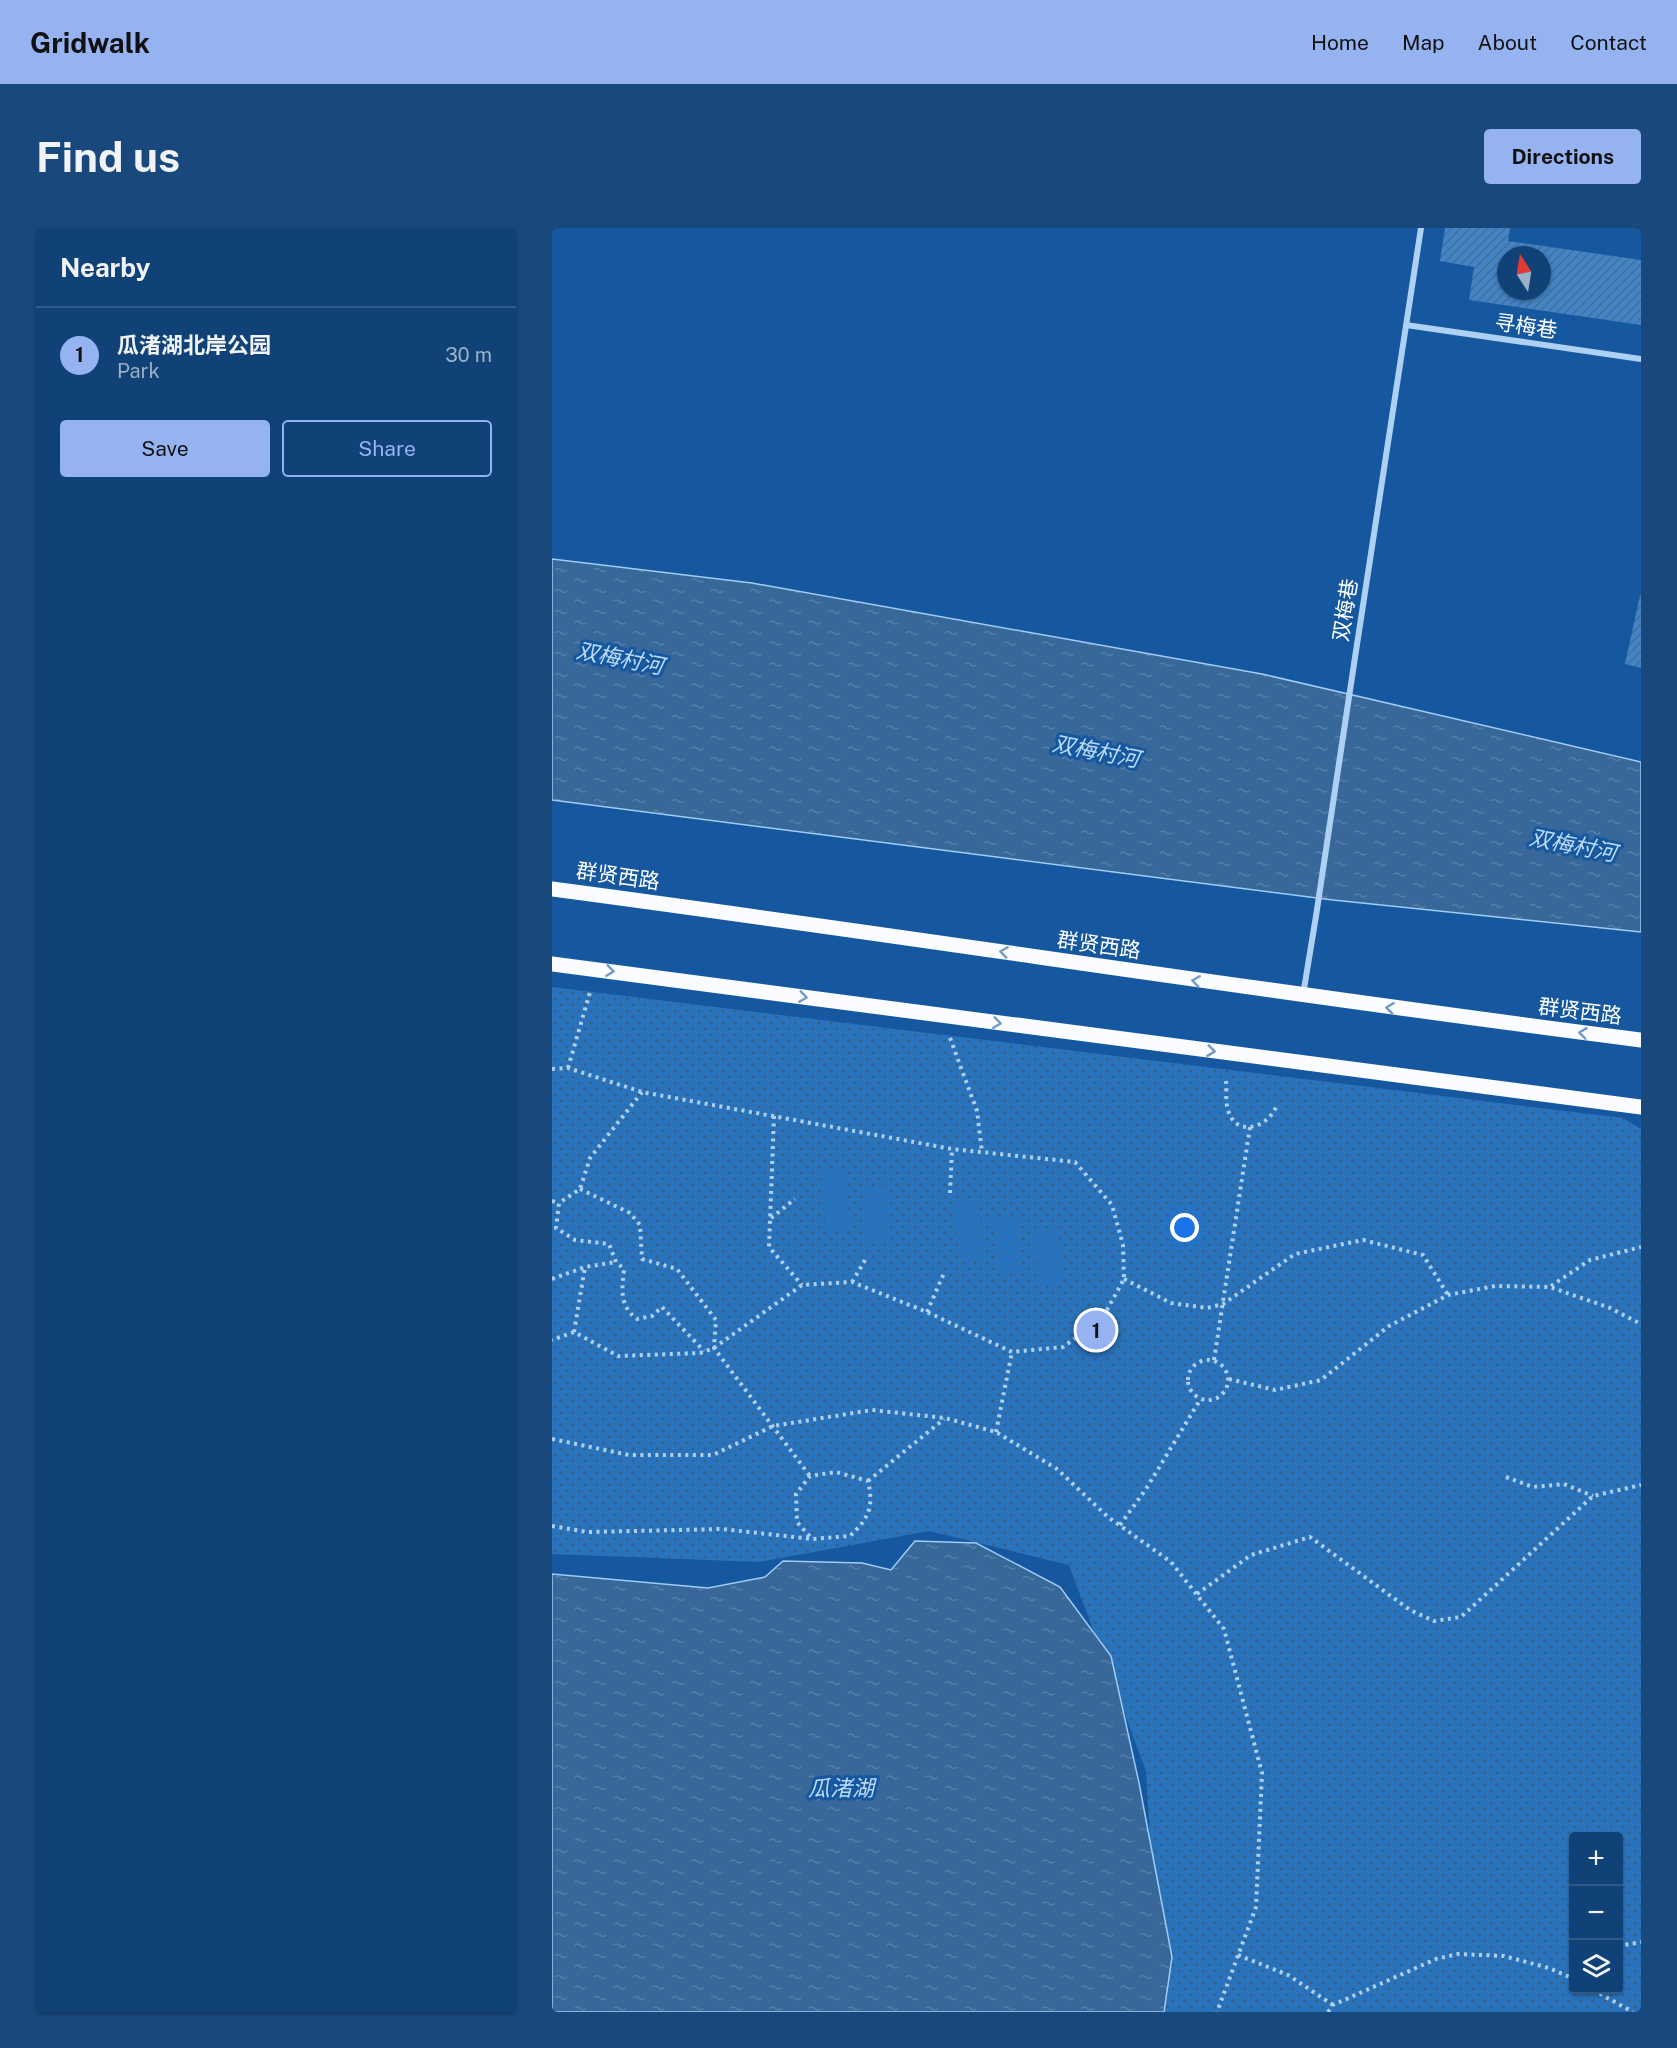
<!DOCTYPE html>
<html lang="en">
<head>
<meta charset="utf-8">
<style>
  body { margin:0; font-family:"Public Sans","Noto Sans SC",sans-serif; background:#19497c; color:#f1f3f6 }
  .controls { position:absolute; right:18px; bottom:18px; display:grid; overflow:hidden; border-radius:6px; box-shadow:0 2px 4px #0004 }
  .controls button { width:54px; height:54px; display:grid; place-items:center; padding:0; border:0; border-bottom:2px solid #305b89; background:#104277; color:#f1f3f6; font:30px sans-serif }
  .compass { position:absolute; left:945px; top:18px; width:54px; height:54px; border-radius:50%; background:#104277; box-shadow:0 2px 4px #0004; rotate:348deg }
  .you { position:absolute; left:633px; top:1000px; width:21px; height:21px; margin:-15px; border:4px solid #fff; border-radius:50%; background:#1a73e8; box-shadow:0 0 0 9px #1a73e833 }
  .badge { display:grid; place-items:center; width:39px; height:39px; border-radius:50%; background:#95b2f1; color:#111; font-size:20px; font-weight:700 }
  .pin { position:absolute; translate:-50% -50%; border:3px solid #fff; box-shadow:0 2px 6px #0006 }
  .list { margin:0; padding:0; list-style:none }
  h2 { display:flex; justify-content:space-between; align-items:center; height:78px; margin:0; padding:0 24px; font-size:26px }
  h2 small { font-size:20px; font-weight:400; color:#9cb0c6 }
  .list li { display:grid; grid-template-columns:39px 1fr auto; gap:18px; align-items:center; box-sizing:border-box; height:96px; padding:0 24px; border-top:2px solid #305b89 }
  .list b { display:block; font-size:22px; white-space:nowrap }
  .list p { margin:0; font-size:20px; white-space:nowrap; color:#9cb0c6 }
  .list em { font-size:20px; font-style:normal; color:#9cb0c6 }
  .actions { display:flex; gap:12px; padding:18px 24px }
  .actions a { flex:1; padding:14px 0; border:2px solid #95b2f1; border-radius:6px; text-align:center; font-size:21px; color:#95b2f1 }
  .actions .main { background:#95b2f1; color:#111 }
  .icon { flex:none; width:33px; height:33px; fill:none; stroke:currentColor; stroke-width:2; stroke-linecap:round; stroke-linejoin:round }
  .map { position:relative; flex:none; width:1089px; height:1784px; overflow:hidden; border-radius:6px }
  header { display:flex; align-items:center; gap:36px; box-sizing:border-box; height:84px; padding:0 30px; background:#95b2f1; color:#111 }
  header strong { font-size:28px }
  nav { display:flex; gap:33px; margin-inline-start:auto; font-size:21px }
  .intro { display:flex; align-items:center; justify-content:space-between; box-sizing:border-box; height:144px; padding:0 36px }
  h1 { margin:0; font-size:42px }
  .button { padding:15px 27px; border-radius:6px; background:#95b2f1; color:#111; font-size:21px; font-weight:700 }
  main { display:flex; gap:36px; padding:0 36px }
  aside { flex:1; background:#104277; border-radius:6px; box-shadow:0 2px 4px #0004 }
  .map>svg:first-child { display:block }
</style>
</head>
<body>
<header>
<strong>Gridwalk</strong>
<nav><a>Home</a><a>Map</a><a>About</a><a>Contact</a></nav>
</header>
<div class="intro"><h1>Find us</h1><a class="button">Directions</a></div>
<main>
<aside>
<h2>Nearby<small></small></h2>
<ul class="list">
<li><span class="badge">1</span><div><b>瓜渚湖北岸公园</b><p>Park</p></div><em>30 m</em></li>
</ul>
<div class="actions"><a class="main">Save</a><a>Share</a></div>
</aside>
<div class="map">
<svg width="1089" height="1784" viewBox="0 0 1089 1784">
  <defs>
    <pattern id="park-dots" width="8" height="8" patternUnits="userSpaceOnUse" patternTransform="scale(1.5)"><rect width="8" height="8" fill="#2973bc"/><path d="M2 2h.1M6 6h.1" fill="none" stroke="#3c5e7e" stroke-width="1.8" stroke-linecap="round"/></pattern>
    <pattern id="water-ripples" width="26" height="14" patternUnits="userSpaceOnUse" patternTransform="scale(1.5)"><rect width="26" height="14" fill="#386799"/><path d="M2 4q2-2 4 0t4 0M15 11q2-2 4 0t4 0" fill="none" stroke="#567ea8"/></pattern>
    <pattern id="building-hatch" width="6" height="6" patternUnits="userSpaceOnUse" patternTransform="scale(1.5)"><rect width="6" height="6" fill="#4384c6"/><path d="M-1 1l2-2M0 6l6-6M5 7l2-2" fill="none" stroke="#476e95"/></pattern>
  </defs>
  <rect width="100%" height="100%" fill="#15589f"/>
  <path fill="url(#park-dots)" fill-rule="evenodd" d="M0,759L1071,890L1089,901V1784H591L605,1732L594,1543L517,1337L377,1303L207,1334L0,1326ZM1022,1608H1066V1762H1022Z"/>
  <path fill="#2973bc" d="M294,943L298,1000L274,1002L269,945Z
    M334,957L339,1014L314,1016L310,959Z
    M427,974L431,1030L407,1032L403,975Z
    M465,987L469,1044L445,1046L440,989Z
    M506,1000L510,1057L485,1059L481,1002Z"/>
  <path fill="url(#water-ripples)" stroke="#a0ccf6" stroke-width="1.5" d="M0,331L200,355L710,446L1089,534V704L781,672L0,572Z
    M363,1313L424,1315L508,1359L559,1428L587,1555L620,1729L612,1784H0V1346L156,1360L213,1349L231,1333L310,1335L339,1342Z"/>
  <path fill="url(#building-hatch)" fill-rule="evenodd" d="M893,0H958L956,13L1089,32V97L917,72L922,39L888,33ZM954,27H990V63H954Z
    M1088,367H1089V440L1073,436Z"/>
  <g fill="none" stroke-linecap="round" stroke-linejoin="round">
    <path stroke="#aed1f3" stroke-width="4" stroke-dasharray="3 4.5" stroke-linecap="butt" d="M398,810L425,883L430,924
      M16,840L38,764
      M0,841L16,840L90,864L400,921L523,934L560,977L571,1017L572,1051L550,1091L511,1119L460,1124L375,1084L300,1054L250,1057L162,1120L148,1125L66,1128L22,1104L0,1112
      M674,853C675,862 673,873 676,882C684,910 716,900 725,877
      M90,864L38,930L28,961L7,975L4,1000L23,1012L57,1016L64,1034L72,1041C70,1061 67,1078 85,1091L100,1088L110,1079L152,1123
      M222,888L217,1019L250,1057
      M28,961L78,985L88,997L90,1031L125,1041L164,1092L162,1120L258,1248
      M398,965L400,921
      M0,973L7,975
      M219,990L243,971
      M0,1051L33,1039L64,1034
      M572,1051L619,1075L655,1080L671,1076L743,1026L811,1012L871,1027L896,1067
      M300,1054L315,1029
      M999,1058L1038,1032L1089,1019
      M375,1084L392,1045
      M22,1104L33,1039
      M662,1132L698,899
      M636 1152a20 20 0 1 1 40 0a20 20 0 1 1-40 0Z
      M677,1151L723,1162L769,1152L837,1098L896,1067L943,1058L998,1059L1058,1080L1089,1096
      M444,1204L460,1124
      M0,1211L77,1227H161L221,1198L320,1182L393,1190L444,1204L505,1241L556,1289L619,1334L672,1401L710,1545L704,1679L665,1784
      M954,1249L981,1259L1012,1256L1041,1268
      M316,1253L392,1191
      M568,1297L594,1261L648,1172
      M0,1298L36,1304L170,1301L260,1311L298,1308C317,1290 322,1279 316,1253L284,1244L258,1248L244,1266L245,1294L260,1311
      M645,1366L699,1327L758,1309L858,1382L882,1393L909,1389L1041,1268L1089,1257
      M1066,1718L1089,1714
      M686,1727L736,1747L781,1777
      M1041,1762L1081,1784
      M776,1784L781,1777L884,1731L906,1726L952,1728L997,1740L1022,1751"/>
    <path stroke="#aed1f3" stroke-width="6" d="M854,97L1089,131
      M802,436L869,0
      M751,767L764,688"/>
    <path stroke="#fafcff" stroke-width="15" d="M0,661C363,709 725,766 1089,812
      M0,736L1089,879"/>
    <path stroke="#aed1f3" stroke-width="6" d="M764,688L802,436"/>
  </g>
  <defs><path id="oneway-chevron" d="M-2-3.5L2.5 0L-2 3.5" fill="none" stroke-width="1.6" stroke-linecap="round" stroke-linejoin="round" transform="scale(1.5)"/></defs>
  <g stroke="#719ac5">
    <use href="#oneway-chevron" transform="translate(452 724) rotate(-172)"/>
    <use href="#oneway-chevron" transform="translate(58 743) rotate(8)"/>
    <use href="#oneway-chevron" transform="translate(644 753) rotate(-172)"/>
    <use href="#oneway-chevron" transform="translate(251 769) rotate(8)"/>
    <use href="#oneway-chevron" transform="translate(838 780) rotate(-173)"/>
    <use href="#oneway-chevron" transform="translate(445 795) rotate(8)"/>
    <use href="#oneway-chevron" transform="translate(1031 805) rotate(-173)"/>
    <use href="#oneway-chevron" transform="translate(659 823) rotate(7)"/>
  </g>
  <g text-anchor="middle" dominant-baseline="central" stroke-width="6" stroke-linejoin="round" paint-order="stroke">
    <g font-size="21" fill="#fff" stroke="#15589f">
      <text transform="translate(974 98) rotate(8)">寻梅巷</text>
      <text transform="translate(793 382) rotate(-81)">双梅巷</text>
      <text transform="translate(66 648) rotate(8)">群贤西路</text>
      <text transform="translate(547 717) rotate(8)">群贤西路</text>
      <text transform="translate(1028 783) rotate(7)">群贤西路</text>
    </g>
    <g font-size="22" font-style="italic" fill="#bbdbf9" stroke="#15589f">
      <text transform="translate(68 430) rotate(11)">双梅村河</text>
      <text transform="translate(544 523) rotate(11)">双梅村河</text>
      <text transform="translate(1021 617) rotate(11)">双梅村河</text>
      <text x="289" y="1560">瓜渚湖</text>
    </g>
  </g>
</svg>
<div class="controls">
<button>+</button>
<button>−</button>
<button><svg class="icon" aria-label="layers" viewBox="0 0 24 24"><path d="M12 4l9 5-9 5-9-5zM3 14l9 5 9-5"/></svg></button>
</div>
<svg class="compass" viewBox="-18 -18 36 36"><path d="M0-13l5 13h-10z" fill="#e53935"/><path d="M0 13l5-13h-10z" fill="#9cb0c6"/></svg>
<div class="you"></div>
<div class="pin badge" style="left:544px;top:1102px">1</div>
</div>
</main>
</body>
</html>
